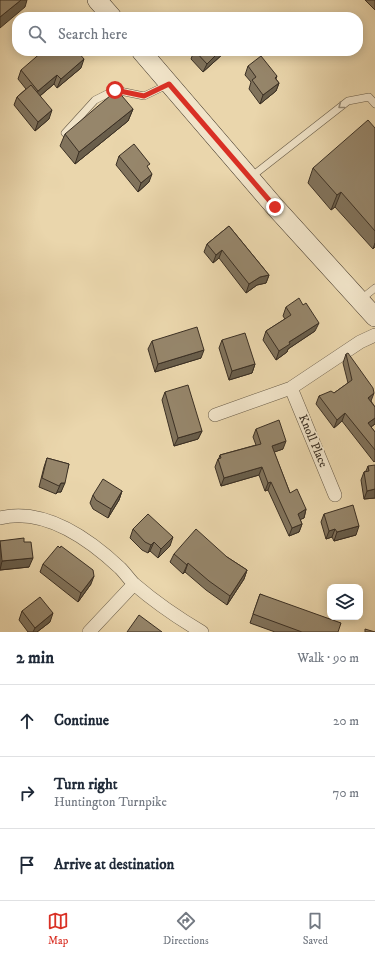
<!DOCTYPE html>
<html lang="en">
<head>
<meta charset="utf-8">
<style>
  body { margin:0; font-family:"IM FELL DW Pica",serif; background:#f6f6f7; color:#1f2937 }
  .controls { position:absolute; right:12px; bottom:12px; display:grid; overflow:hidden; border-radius:8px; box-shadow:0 2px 10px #0003 }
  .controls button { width:36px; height:36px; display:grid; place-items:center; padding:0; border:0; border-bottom:1px solid #e0e1e3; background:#fff; color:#1f2937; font:20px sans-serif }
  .stop { position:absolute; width:12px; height:12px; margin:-9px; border:3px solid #d93025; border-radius:50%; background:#fff }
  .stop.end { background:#d93025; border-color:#fff; box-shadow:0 1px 4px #0008 }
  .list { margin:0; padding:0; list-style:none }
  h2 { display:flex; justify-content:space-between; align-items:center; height:52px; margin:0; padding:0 16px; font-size:17px }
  h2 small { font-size:13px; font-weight:400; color:#747a83 }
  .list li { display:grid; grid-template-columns:26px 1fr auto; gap:12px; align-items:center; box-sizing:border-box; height:72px; padding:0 16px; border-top:1px solid #e0e1e3 }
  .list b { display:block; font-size:15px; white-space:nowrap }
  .list p { margin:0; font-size:13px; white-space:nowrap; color:#747a83 }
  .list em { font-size:13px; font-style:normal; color:#747a83 }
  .icon { flex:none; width:22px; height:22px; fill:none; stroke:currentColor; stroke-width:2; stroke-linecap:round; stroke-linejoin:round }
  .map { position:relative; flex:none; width:375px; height:632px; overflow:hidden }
  .search { position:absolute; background:#fff; box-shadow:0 2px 10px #0003; left:12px; right:12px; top:12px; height:44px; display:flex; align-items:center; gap:10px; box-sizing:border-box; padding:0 14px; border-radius:16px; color:#747a83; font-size:15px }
  .sheet { height:268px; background:#fff }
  nav { display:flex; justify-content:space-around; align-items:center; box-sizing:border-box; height:56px; border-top:1px solid #e0e1e3; background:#fff; font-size:11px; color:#747a83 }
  nav a { display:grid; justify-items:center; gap:2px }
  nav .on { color:#d93025 }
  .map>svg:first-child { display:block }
</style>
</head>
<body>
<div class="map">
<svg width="375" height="632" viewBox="0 0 375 632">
  <rect width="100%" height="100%" fill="#ead6ac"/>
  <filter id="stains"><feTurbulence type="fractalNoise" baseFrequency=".005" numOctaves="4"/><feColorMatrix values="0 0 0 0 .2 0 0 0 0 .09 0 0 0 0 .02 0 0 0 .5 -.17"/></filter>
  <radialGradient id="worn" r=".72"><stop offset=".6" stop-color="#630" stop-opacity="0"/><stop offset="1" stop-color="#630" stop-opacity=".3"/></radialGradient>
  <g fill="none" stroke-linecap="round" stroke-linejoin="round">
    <defs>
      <path id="service" d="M65,133L95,100L115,90L144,96L169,84
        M251,177L348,101L369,97L375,104
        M360,300L375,288"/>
      <path id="minor" d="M291,388L335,495
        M215,415L291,388L360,342L375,335
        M0,518C45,507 89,539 120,568C125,573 129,579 134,584C155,602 178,618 202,632
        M89,632L134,584"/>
      <path id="secondary" d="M97,0L112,17
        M141,51L275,207L375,317"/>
    </defs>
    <use href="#service" stroke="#675a46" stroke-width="8"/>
    <use href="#minor" stroke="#675a46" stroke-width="14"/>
    <use href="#secondary" stroke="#3b3024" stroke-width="20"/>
    <use href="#service" stroke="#f1e4c9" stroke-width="7"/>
    <use href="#minor" stroke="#f1e4c9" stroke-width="13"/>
    <use href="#secondary" stroke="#f1e4c9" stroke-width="19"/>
  </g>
  <path fill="#81735c" stroke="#3b3024" d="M365,0H375V10Z
    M194,51H225L224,53L203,72L191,59Z
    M248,66L277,76L276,79L279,83L276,91L260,104L249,89L251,82L245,75Z
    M81,68L57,88L54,84L40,96L49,119L35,131L14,105L17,97L26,89L18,79L21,70Z
    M133,109L128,121L75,164L60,146L65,134Z
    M375,128V247L373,249L335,207L331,210L308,183L313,168Z
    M119,156L148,168L149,182L138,192L116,165Z
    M229,226L269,275L266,283L257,285L246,293L219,258L213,263L204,252L207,244Z
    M286,307L315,331L288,349L287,352L276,360L263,340L266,331L285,319L283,316Z
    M222,340L255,364L252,373L229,380L219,348Z
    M152,341L201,358L155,372L148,349Z
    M346,354L371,401L375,407V424L371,427L375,432V461L374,462L342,421L334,428L316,404L319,396L334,393L348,383L343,363Z
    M165,392L202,431L198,439L174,446L162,400Z
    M256,429L283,449L274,452L290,493L306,509L304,518L300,519L302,524L299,532L289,536L268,490L265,491L259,475L221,486L215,467L218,459L219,458L220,455L256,445L253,437Z
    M47,458L69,464L61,492H58L56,494L39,487L44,467Z
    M368,466L375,498L364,499L361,480L364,472L366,471Z
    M122,491L119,500L108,518L93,509L90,503L93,495Z
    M324,514L356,535L334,541L332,537L326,539L321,522Z
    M133,529L170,546L158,558L150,551L148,553L142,550L130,538Z
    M0,541L24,542L29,567L0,570Z
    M174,554L227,557L247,570L244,579L227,605L206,590L185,572L183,574L170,562Z
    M43,564L91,584L78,602L40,572Z
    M260,594L338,632H275L250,623Z
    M22,611L50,622L37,632H28L19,620Z"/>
  <path fill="#695e4b" stroke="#3b3024" d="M21,0H27L25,7L0,28V17Z
    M220,51H225L224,53L203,72L207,64Z
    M84,59L81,68L57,88L61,79Z
    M57,75L54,84L35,100L38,91Z
    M279,83L276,91L260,104L263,95Z
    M133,109L128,121L75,164L79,152Z
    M52,110L49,119L35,131L38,122Z
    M152,174L149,182L138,192L141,183Z
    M341,192L335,207L331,210L337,195Z
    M375,243V247L373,249Z
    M222,250L219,258L213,263L216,255Z
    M269,275L266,283L257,285L246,293L249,284L260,277Z
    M319,323L315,331L288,349L287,352L276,360L279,351L289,342Z
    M204,350L201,358L155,372L158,364Z
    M255,364L252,373L229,380L232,371Z
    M374,393L371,401L365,407L368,398Z
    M345,413L342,421L334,428L337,420Z
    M375,418V424L365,431L368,423Z
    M202,431L198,439L174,446L178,438Z
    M286,441L283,449L269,454L272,446Z
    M262,467L259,475L221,486L224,478Z
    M271,482L268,490L265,491L268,483Z
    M61,483H65L61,492H58L56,494Z
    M375,489V498L364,499L367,491Z
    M122,491L119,500L108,518L111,509Z
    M306,509L304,518L295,522L298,514Z
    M302,524L299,532L289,536L292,528Z
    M359,526L356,535L334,541L337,532Z
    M335,529L332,537L326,539L329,531Z
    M173,537L170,546L158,558L161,549Z
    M154,542L150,551L148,553L151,545Z
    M33,558L29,567L0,570L2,561Z
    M188,563L185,572L183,574L187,565Z
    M247,570L244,579L227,605L230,596Z
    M94,576L91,584L78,602L81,593Z
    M53,613L50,622L37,632H33L35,628Z"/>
  <path fill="#96866b" stroke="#3b3024" d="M0,0H21L0,17Z
    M43,51H77L84,59L61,79L57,75L38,91L21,70Z
    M195,51H220L207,64Z
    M261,56L277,76L275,78L279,83L263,95L252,80L256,77L248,66Z
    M31,85L52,110L38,122L17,97Z
    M117,90L133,109L79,152L65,134Z
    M368,120L375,128V231L341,192L337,195L313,168Z
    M134,144L150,164L147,166L152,174L141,183L119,156Z
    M229,226L269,275L260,277L249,284L222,250L216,255L207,244Z
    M299,298L303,305L306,303L319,323L289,342L290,344L279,351L266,331L291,315L286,307Z
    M197,327L204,350L158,364L152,341Z
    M245,333L255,364L232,371L222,340Z
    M348,353L373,388L374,393L368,398L375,407V418L368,423L375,432V450L345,413L337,420L319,396L331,391L334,393L352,380L346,354Z
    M188,385L202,431L178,438L165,392Z
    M279,420L286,441L272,446L290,493L297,489L306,509L298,514L302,524L292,528L271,482L268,483L262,467L224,478L218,459L221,458L220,455L261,444L256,429Z
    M47,458L69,464L65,483H61L59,486L42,478Z
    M375,465V489L367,491L364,472L369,471L368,466Z
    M103,479L122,491L111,509L96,500L93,495Z
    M353,505L359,526L337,532L335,529L329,531L324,514Z
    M148,514L173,537L161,549L154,542L151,545L145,542L133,529Z
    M196,529L227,557L247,570L230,596L209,581L188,563L187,565L174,554Z
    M24,538V542H31L33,558L2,561L0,541Z
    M58,546L60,548L61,546L93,570L94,576L81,593L43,564Z
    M260,594L341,623L338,632H302L253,614Z
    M40,597L53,613L35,628L22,611Z
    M139,615L162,632H127Z
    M365,629L375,632H365Z"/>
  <defs><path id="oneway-chevron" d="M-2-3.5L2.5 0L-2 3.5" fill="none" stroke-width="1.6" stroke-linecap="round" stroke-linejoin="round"/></defs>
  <use stroke="#968a76" href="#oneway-chevron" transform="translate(341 106) rotate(142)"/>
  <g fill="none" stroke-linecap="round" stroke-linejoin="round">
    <path stroke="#d93025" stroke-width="5" d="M115,90L144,96L169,84L275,207"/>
  </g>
  <g text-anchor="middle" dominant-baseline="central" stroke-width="3.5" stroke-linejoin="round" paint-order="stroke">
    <g font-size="12" fill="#3b3024" stroke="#f1e4c9">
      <text transform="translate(313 441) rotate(67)">Knoll Place</text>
    </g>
  </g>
  <rect width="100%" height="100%" filter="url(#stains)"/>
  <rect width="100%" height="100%" fill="url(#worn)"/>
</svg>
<div class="controls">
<button><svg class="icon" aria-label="layers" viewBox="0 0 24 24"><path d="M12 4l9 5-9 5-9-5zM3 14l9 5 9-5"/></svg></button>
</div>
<div class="stop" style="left:115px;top:90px"></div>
<div class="stop end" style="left:275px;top:207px"></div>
<div class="search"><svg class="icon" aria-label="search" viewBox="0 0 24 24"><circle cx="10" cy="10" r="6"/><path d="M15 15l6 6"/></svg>Search here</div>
</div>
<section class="sheet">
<h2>2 min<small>Walk · 90 m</small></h2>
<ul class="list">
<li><svg class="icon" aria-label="ahead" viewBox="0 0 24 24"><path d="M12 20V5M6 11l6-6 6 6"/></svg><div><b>Continue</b></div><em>20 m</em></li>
<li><svg class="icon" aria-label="right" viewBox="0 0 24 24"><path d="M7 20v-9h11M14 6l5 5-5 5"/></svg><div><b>Turn right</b><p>Huntington Turnpike</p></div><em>70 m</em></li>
<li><svg class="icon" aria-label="arrive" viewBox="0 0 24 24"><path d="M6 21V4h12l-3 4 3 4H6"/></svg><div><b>Arrive at destination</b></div></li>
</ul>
</section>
<nav>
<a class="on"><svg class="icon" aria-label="map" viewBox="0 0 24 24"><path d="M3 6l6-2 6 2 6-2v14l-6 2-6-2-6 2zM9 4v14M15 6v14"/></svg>Map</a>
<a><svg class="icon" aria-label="directions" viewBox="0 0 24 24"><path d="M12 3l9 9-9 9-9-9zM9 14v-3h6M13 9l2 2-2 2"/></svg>Directions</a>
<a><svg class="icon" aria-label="saved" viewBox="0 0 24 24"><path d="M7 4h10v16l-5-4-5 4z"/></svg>Saved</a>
</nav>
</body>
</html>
